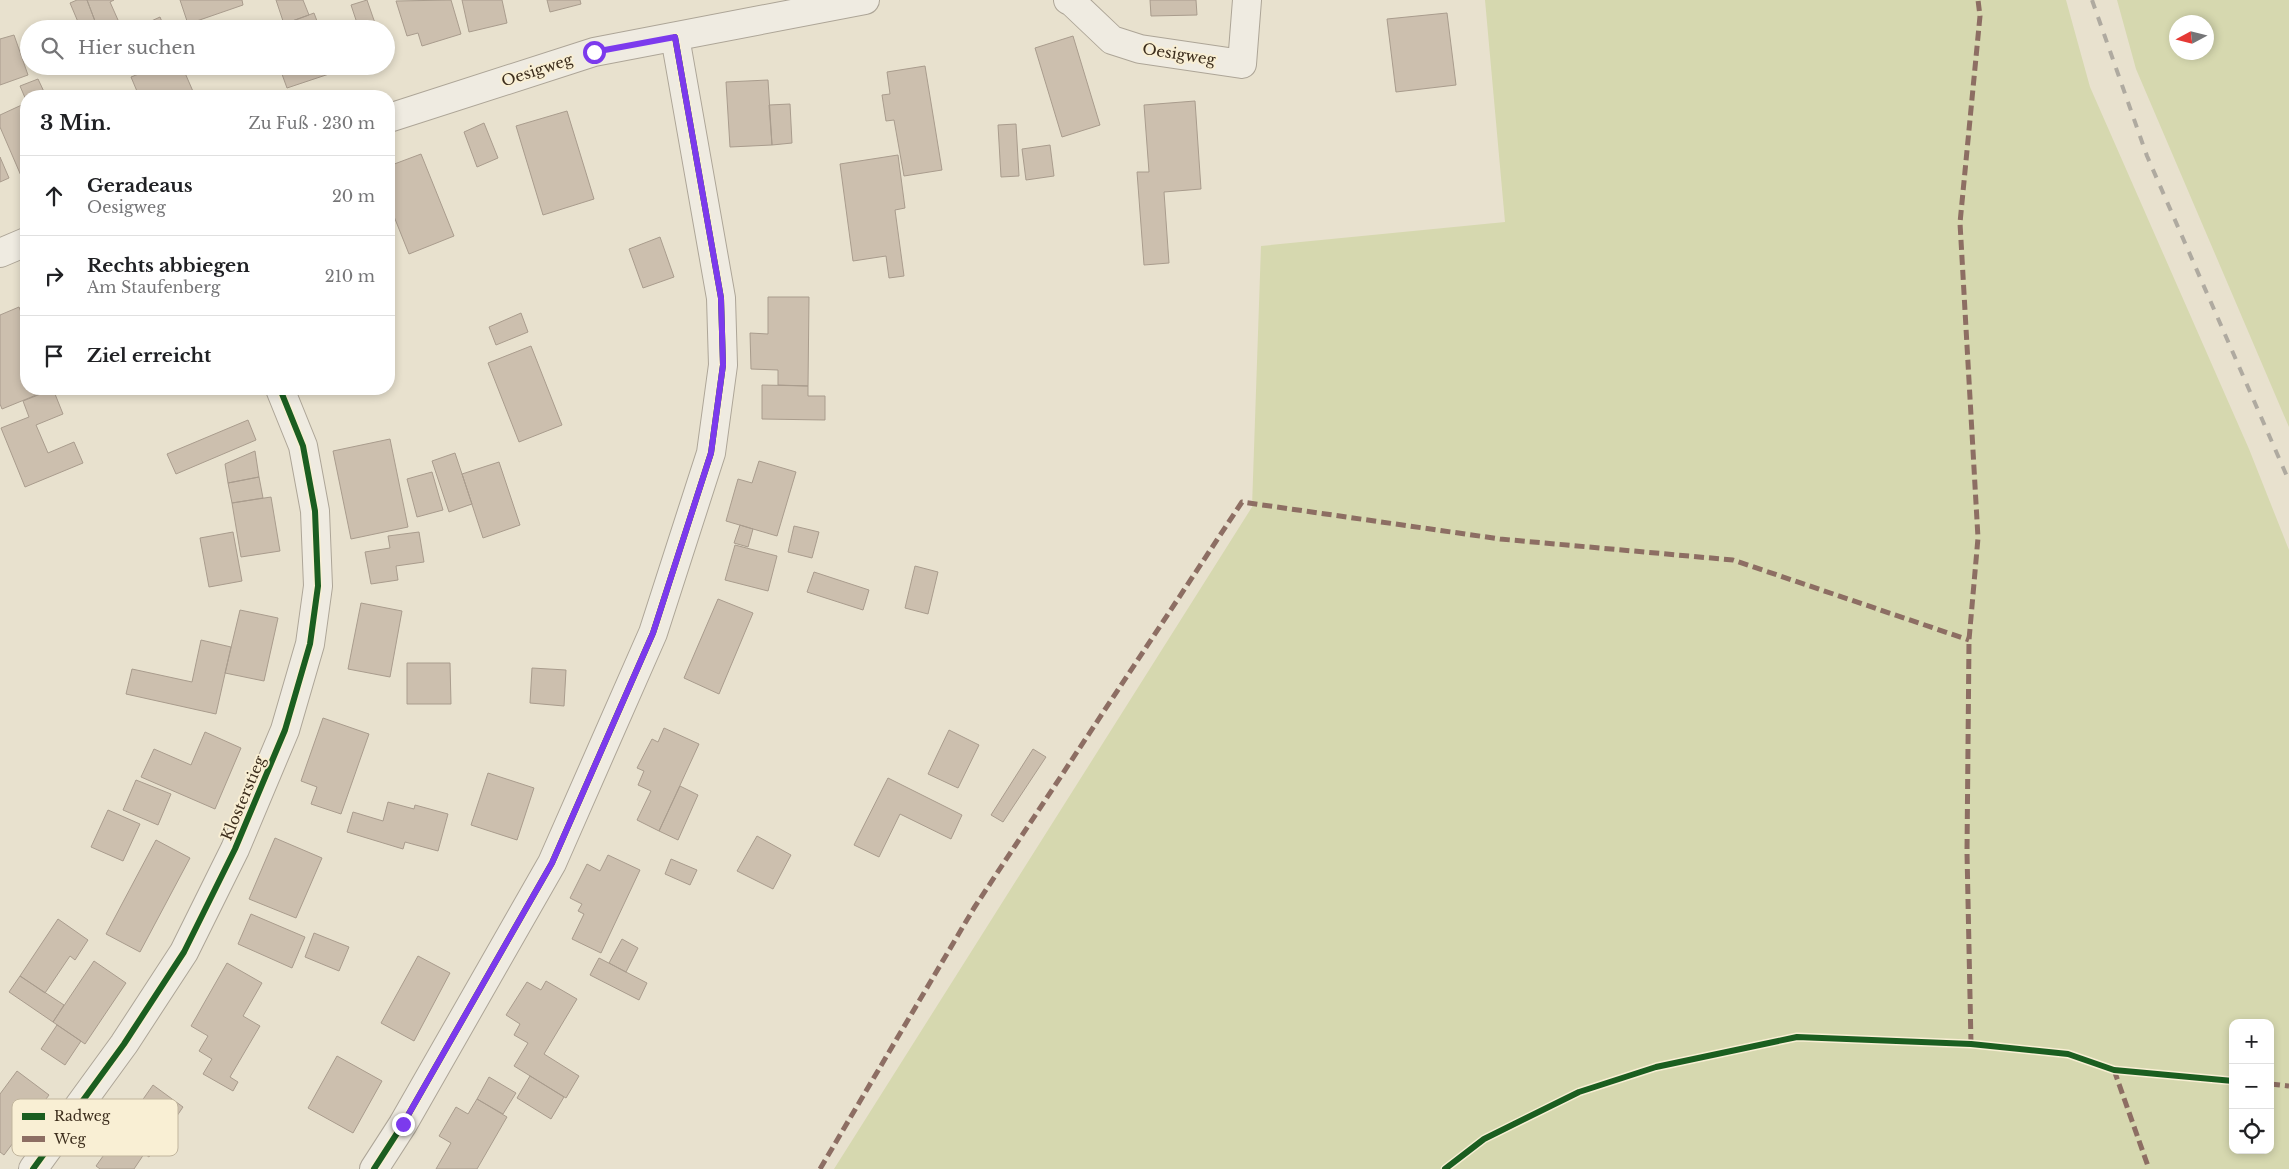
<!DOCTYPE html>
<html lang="de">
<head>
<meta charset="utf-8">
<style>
  body { margin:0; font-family:"Libre Baskerville",serif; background:#f2f2f2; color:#202124 }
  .controls { position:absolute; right:15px; bottom:15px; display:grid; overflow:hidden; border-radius:10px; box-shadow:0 2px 8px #0003 }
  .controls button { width:45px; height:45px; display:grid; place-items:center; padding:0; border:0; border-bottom:1px solid #e0e0e0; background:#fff; color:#202124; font:25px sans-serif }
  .compass { position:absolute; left:2169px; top:15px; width:45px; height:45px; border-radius:50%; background:#fff; box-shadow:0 2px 8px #0003; rotate:263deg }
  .stop { position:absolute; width:15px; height:15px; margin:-11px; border:4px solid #7c3aed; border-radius:50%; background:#fff }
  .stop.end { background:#7c3aed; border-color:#fff; box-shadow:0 1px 5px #0008 }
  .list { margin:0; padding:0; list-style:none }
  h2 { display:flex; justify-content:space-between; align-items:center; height:65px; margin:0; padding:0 20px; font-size:21px }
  h2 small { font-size:16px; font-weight:400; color:#757577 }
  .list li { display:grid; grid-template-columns:32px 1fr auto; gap:15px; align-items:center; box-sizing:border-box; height:80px; padding:0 20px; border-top:1px solid #e0e0e0 }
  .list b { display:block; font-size:19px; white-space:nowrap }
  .list p { margin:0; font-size:16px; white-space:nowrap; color:#757577 }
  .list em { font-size:16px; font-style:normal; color:#757577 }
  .icon { flex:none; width:28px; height:28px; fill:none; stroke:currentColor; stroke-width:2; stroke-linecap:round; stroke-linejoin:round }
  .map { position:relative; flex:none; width:2289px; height:1169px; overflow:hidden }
  .search { position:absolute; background:#fff; box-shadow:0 2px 8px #0003; left:20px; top:20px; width:375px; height:55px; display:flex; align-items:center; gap:12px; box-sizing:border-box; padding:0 18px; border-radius:28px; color:#757577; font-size:19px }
  .panel { position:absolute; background:#fff; box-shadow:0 2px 8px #0003; left:20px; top:90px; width:375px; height:305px; border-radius:20px }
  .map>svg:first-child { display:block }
</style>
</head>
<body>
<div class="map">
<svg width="2289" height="1169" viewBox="0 0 2289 1169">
  <rect width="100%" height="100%" fill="#e8e1ce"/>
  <path fill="#d6d8af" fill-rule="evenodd" d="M1485,0H2066L2090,87L2249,449L2289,550V1169H834L1252,507L1261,246L1505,222ZM2233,1023H2270V1150H2233Z
    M2117,0H2289V427L2136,69ZM2176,22H2206V52H2176Z"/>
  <path fill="#ccbfae" stroke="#a99c8d" d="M77,0H87L98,29H81L70,3Z
    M87,0H114L110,2L122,29H98Z
    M180,0H242L243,5L188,24Z
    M276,0H303L309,15L284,24Z
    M367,0L377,29H359L351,5Z
    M451,0L461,34L422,46L418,33L407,36L396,1Z
    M462,0H502L507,23L469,32Z
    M547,0H580L581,4L550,12Z
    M1150,0H1196L1197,15L1151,16Z
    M314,13L320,29H268L284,24Z
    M1447,13L1456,85L1396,92L1387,19Z
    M160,17L165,29H134Z
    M14,35L28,75L0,85V39Z
    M1073,36L1100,125L1062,137L1035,48Z
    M96,66H113L114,67L99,73Z
    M144,66H182L195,96H139L131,77L146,71Z
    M279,66H333L335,72L287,88Z
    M925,66L942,170L904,176L894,120L886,121L882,95L890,94L887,72Z
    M38,79L46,96H26V100L20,86Z
    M768,80L772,145L730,147L726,82Z
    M1195,101L1201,189L1164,192L1169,263L1144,265L1137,172H1149L1144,105Z
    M26,103V176L22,178L0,127V115Z
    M790,104L792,143L772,145L769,105Z
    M567,111L594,199L543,215L516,126Z
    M484,123L498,158L477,167L464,132Z
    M1016,124L1019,176L1001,177L998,125Z
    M1050,145L1054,176L1026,180L1022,149Z
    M421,154L454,236L409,254L389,204V166Z
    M898,155L905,208L895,210L904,276L889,278L886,256L853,261L840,164Z
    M0,157L9,178L0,182Z
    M660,237L674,277L643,288L629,249Z
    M768,297H809L808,386L778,385V370L751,369L750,333L768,334Z
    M19,307L26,325V389H51L2,409L0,404V315Z
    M521,313L528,332L496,345L489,327Z
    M531,346L562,425L519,442L488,363Z
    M762,385L808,386V396H825V420L762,419Z
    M53,389L63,414L36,425L48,453L74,442L83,463L25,487L1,428L29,417L23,401Z
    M248,420L256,440L176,474L167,454Z
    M390,439L408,527L351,539L333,451Z
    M255,451L259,477L228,483L225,464Z
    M455,453L472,504L449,512L432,461Z
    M759,461L796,472L777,536L726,521L738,479L752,483Z
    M499,462L520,525L483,538L462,474Z
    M432,472L443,510L417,517L407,479Z
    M259,477L263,498L232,503L228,483Z
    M271,497L280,551L241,557L232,503Z
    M740,525L753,529L748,547L734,543Z
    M794,526L819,532L812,558L788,552Z
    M233,532L242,581L209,587L200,538Z
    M419,532L424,562L396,566L398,580L371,584L365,552L390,548L388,536Z
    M735,545L777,556L768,591L725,580Z
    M915,566L938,572L928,614L905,608Z
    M814,572L869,590L863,610L807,592Z
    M718,599L753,613L719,694L684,678Z
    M361,603L402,611L390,677L348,669Z
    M240,610L278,618L264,681L225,673Z
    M201,640L231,647L216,714L126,694L132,669L192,682Z
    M407,663H450L451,704H407Z
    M532,668L566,670L564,706L530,703Z
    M323,718L369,734L341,814L311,804L317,787L301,781Z
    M664,728L699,744L659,831L637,820L651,791L638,785L644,771L637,768L652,739L658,742Z
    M949,730L979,745L958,788L928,774Z
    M205,732L241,748L215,809L141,777L154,749L191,765Z
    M1033,749L1046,757L1003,822L991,815Z
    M488,773L534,788L517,840L471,825Z
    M888,778L962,815L951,839L900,814L879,857L854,845Z
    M136,780L171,794L158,825L123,810Z
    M680,786L698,795L678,840L659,831Z
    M388,802L414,809L415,805L448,814L438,851L405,842L403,849L347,832L353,812L383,821Z
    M108,810L140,824L123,861L91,847Z
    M757,836L791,855L773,889L737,871Z
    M275,838L322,858L296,918L249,899Z
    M156,840L190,858L140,952L106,934Z
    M608,855L640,870L601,953L572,939L584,914L578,911L582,904L570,898L587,864L600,871Z
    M671,859L697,870L690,885L665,874Z
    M251,914L305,937L292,968L238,944Z
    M58,919L88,940L75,960L70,956L45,993L20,976Z
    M314,933L349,947L339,971L305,957Z
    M622,939L638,948L626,972L609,963Z
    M418,956L450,973L414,1041L381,1023Z
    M599,958L647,983L639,1000L590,975Z
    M94,961L126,983L85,1044L53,1022Z
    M227,963L262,983L243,1016L260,1026L230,1077L238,1082L233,1091L203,1074L212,1059L199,1051L208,1036L191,1026Z
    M20,976L64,1005L53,1022L9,992Z
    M546,981L577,999L544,1054L579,1076L566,1098L514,1066L528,1043L514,1035L520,1024L506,1015L527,982L541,990Z
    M57,1025L81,1041L65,1065L41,1049Z
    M337,1056L382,1081L353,1133L308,1108Z
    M17,1071L49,1095L4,1155L0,1152V1094Z
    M530,1076L564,1097L551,1119L517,1098Z
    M489,1077L516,1093L503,1114L477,1099Z
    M153,1085L183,1107L149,1157L118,1135Z
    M477,1099L507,1117L477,1169H436L451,1143L439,1136L456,1107L468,1114Z
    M118,1135L144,1154L134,1169H100L96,1166Z"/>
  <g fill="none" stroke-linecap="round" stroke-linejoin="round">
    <defs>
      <path id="minor" d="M1068,0L1072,2L1112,40L1140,49L1242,64L1247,0
        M389,118L594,52L865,0
        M0,253L26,242
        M33,1169L124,1044L184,952L235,849L285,730L310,644L318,586L315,511L303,446L280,389
        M374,1169L403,1124L552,863L653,633L711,453L723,365L721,298L675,37"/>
    </defs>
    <use href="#minor" stroke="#ada597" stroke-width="30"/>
    <use href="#minor" stroke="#efebe1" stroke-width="28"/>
    <path stroke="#afaaa0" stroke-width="4" stroke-dasharray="9 9" stroke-linecap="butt" d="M2092,0L2147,156L2289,481"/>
    <path stroke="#8d6e63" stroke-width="5" stroke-dasharray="10 5" stroke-linecap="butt" d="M1971,1044L1967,852L1969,640L1978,538L1960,223L1980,16L1978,0
      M2114,1070L2149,1169
      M2270,1084L2289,1086
      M820,1169L974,908L1242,502L1500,539L1733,560L1969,640"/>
    <defs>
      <path id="cycleway" d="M33,1169L124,1044L184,952L235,849L285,730L310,644L318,586L315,511L303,446L280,389
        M374,1169L403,1124L552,863L653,633L711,453L723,365L721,298L675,37
        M1445,1169L1484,1139L1579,1092L1656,1067L1797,1037L1971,1044L2068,1054L2114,1070L2233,1081"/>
    </defs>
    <use href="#cycleway" stroke="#f9efd4" stroke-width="9"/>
    <use href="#cycleway" stroke="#1b5e20" stroke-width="6"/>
  </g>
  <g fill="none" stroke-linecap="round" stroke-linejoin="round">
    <path stroke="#7c3aed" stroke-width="6" d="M403,1124L552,863L653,633L711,453L723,365L721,298L675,37L594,52"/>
  </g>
  <g text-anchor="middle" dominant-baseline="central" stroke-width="4" stroke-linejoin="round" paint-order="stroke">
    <g font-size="15" fill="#3d2e1d" stroke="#f9efd4">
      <text transform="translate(1179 54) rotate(9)">Oesigweg</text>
      <text transform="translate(537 70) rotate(-18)">Oesigweg</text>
      <text transform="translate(243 798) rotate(-67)">Klosterstieg</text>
    </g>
  </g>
  <rect x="12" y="1099" width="166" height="57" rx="8" fill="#f9efd4" stroke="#c1b59d" stroke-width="1"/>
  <rect x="22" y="1113" width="23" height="7" fill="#1b5e20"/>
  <rect x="22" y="1136" width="23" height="6" fill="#8d6e63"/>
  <g font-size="14" fill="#3d2e1d">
    <text x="54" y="1121">Radweg</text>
    <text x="54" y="1144">Weg</text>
  </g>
</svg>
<div class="controls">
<button>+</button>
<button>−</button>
<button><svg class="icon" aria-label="locate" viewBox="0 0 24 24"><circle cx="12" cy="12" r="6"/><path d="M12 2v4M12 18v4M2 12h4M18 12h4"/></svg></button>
</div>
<svg class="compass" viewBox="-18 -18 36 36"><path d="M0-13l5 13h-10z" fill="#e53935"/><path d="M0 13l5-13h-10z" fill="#757577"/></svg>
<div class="stop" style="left:594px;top:52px"></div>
<div class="stop end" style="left:403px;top:1124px"></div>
<div class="search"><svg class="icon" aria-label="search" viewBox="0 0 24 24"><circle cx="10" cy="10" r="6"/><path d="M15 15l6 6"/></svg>Hier suchen</div>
<section class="panel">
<h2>3 Min.<small>Zu Fuß · 230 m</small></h2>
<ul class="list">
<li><svg class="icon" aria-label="ahead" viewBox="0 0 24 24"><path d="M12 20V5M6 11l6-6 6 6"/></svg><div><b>Geradeaus</b><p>Oesigweg</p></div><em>20 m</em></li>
<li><svg class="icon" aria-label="right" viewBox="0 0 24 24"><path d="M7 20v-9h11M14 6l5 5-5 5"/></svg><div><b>Rechts abbiegen</b><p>Am Staufenberg</p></div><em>210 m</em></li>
<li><svg class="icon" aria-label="arrive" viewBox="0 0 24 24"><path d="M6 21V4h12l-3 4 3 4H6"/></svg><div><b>Ziel erreicht</b></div></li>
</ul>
</section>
</div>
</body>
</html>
